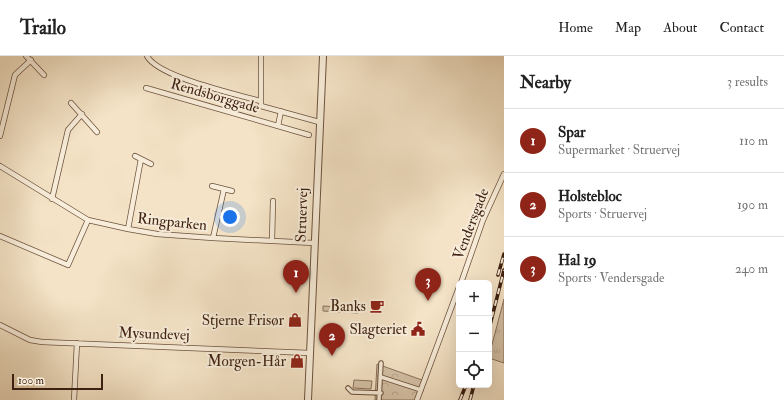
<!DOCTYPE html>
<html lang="en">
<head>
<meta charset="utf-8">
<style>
  body { margin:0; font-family:"IM FELL Double Pica",serif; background:#f2f2f2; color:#222 }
  .controls { position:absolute; right:12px; bottom:12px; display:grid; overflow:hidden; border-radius:6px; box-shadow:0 4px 16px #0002 }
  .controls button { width:36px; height:36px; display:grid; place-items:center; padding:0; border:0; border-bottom:1px solid #e0e0e0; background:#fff; color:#222; font:20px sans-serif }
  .scale { position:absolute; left:12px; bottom:10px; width:91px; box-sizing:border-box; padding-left:4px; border:2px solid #3e2111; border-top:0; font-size:11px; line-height:14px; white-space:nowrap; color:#3e2111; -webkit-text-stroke:3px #f8edda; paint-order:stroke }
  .you { position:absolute; left:230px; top:161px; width:14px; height:14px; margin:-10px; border:3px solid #fff; border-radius:50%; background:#1a73e8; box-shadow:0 0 0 6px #1a73e833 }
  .badge { display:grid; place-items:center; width:26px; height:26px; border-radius:50%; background:#8f2418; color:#fff; font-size:13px; font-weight:700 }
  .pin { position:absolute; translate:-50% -33px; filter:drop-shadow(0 1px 2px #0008) }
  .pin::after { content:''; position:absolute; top:21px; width:14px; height:12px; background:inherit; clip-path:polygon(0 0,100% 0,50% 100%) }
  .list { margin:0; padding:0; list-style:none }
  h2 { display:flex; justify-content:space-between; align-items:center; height:52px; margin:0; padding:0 16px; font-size:17px }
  h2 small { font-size:13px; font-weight:400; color:#767676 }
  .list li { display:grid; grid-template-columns:26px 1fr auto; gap:12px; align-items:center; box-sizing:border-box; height:64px; padding:0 16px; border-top:1px solid #e0e0e0 }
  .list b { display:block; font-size:15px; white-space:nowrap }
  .list p { margin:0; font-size:13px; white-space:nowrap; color:#767676 }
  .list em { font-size:13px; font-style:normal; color:#767676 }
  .icon { flex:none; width:22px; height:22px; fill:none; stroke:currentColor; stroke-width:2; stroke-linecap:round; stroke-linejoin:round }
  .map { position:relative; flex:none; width:504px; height:344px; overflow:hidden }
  header { display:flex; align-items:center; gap:24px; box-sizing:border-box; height:56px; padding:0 20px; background:#fff; border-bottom:1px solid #e0e0e0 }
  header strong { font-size:19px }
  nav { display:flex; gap:22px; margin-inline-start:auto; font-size:14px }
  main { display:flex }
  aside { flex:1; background:#fff }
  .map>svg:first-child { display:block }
</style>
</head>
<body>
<header>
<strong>Trailo</strong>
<nav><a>Home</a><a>Map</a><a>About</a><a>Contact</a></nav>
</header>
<main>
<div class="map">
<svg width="504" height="344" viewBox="0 0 504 344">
  <defs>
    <pattern id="grass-tufts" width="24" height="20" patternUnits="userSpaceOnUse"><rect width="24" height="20" fill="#d5c2a7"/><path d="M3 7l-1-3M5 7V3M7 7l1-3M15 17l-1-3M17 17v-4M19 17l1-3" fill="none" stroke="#b8a68f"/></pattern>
    <pattern id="park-crowns" width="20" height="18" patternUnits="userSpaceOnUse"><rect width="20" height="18" fill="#d5c2a7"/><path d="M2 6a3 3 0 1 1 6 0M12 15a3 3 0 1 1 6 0" fill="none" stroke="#b8a68f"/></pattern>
  </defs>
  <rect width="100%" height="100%" fill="#f4e3c6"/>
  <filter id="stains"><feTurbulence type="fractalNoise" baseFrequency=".005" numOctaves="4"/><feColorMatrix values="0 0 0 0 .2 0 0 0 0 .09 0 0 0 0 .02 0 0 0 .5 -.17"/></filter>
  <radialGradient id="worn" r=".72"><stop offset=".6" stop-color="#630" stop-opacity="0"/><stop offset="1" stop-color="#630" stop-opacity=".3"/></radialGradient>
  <path fill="url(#grass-tufts)" stroke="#8a725c" d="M504,243V307L489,302V300Z
    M323,250L358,252V257L323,255Z"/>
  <path fill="url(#park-crowns)" stroke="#8a725c" d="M377,308L422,324L415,344H375Z"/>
  <path fill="#d5c2a7" stroke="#8a725c" d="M354,324L372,325L371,333L353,332Z"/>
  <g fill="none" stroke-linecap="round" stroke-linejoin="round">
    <defs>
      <path id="pedestrian" d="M381,321L421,334
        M348,332L352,336L381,337
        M379,344L381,307"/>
      <path id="minor" d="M26,0L44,19
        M147,0C158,21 236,38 260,45
        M261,0V50L319,66
        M146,32L309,79
        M71,47L97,76
        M278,70L281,55
        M0,80L15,19L31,4
        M135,100L151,108
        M0,110L88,164L128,173L157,178L213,182L314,187
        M212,130L232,135
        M52,143L68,74L82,58
        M128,173L141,103
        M0,180L68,209L88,164
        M213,182L224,133
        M272,185L273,145
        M461,227L483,164L504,118
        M0,269L30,284L42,286L310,297
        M74,344L77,287
        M417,344L459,231"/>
      <path id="tertiary" d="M308,344L323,0"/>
    </defs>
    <use href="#pedestrian" stroke="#6c523e" stroke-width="5.5"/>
    <use href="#minor" stroke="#6c523e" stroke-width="6"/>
    <use href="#tertiary" stroke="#6c523e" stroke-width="8"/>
    <use href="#pedestrian" stroke="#f8edda" stroke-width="3.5"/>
    <use href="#minor" stroke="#f8edda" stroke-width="4.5"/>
    <use href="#tertiary" stroke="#f8edda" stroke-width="6"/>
    <defs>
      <path id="rail" d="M498,219L504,198
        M489,273L504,214
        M460,344L466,329
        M470,344L474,329"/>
    </defs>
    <use href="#rail" stroke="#3e2111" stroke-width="3.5"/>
    <use href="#rail" stroke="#f8edda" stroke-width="2" stroke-dasharray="6" stroke-linecap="butt"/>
  </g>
  <defs>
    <symbol id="cafe-bare" viewBox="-9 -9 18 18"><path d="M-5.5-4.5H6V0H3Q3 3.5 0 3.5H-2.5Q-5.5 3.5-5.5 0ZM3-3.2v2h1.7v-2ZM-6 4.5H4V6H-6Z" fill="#8f2418" stroke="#f8edda" stroke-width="2.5" paint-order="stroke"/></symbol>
    <symbol id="shop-bare" viewBox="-9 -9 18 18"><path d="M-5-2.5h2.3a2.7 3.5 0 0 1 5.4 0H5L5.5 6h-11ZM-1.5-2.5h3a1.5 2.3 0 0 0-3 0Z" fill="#8f2418" stroke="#f8edda" stroke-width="2.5" paint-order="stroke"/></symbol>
    <symbol id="civic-bare" viewBox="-9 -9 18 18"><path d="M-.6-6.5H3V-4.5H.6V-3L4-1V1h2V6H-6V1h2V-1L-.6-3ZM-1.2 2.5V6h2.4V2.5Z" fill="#8f2418" stroke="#f8edda" stroke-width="2.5" paint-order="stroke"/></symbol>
  </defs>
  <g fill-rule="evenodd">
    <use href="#cafe-bare" x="367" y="240" width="20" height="20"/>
    <use href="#shop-bare" x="285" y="254" width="20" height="20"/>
    <use href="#civic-bare" x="408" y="263" width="20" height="20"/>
    <use href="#shop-bare" x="287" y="295" width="20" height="20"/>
  </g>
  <g text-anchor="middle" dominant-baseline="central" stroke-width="4" stroke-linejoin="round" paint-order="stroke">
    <g font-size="15" fill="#3e2111" stroke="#f8edda">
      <text transform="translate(215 40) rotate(16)">Rendsborggade</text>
      <text transform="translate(302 159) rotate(-88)">Struervej</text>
      <text transform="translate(172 166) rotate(6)">Ringparken</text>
      <text transform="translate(471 168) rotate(-69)">Vendersgade</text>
      <text transform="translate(154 278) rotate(2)">Mysundevej</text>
    </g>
    <g font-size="15" fill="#3e2111" stroke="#f8edda" text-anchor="end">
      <text x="366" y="250">Banks</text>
      <text x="284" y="264">Stjerne Frisør</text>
      <text x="407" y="273">Slagteriet</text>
      <text x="286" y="305">Morgen-Hår</text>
    </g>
  </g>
  <rect width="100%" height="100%" filter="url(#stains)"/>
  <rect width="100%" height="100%" fill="url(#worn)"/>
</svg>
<div class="controls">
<button>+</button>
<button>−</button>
<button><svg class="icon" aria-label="locate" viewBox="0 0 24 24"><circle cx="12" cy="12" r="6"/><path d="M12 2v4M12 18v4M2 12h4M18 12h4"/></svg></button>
</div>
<div class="scale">100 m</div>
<div class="you"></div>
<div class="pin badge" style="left:296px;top:237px">1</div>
<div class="pin badge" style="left:332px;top:300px">2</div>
<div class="pin badge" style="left:428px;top:245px">3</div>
</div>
<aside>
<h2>Nearby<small>3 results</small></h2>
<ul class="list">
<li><span class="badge">1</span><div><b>Spar</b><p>Supermarket · Struervej</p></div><em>110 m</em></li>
<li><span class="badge">2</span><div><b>Holstebloc</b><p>Sports · Struervej</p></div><em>190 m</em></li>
<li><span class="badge">3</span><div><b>Hal 19</b><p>Sports · Vendersgade</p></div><em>240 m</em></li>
</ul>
</aside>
</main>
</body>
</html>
